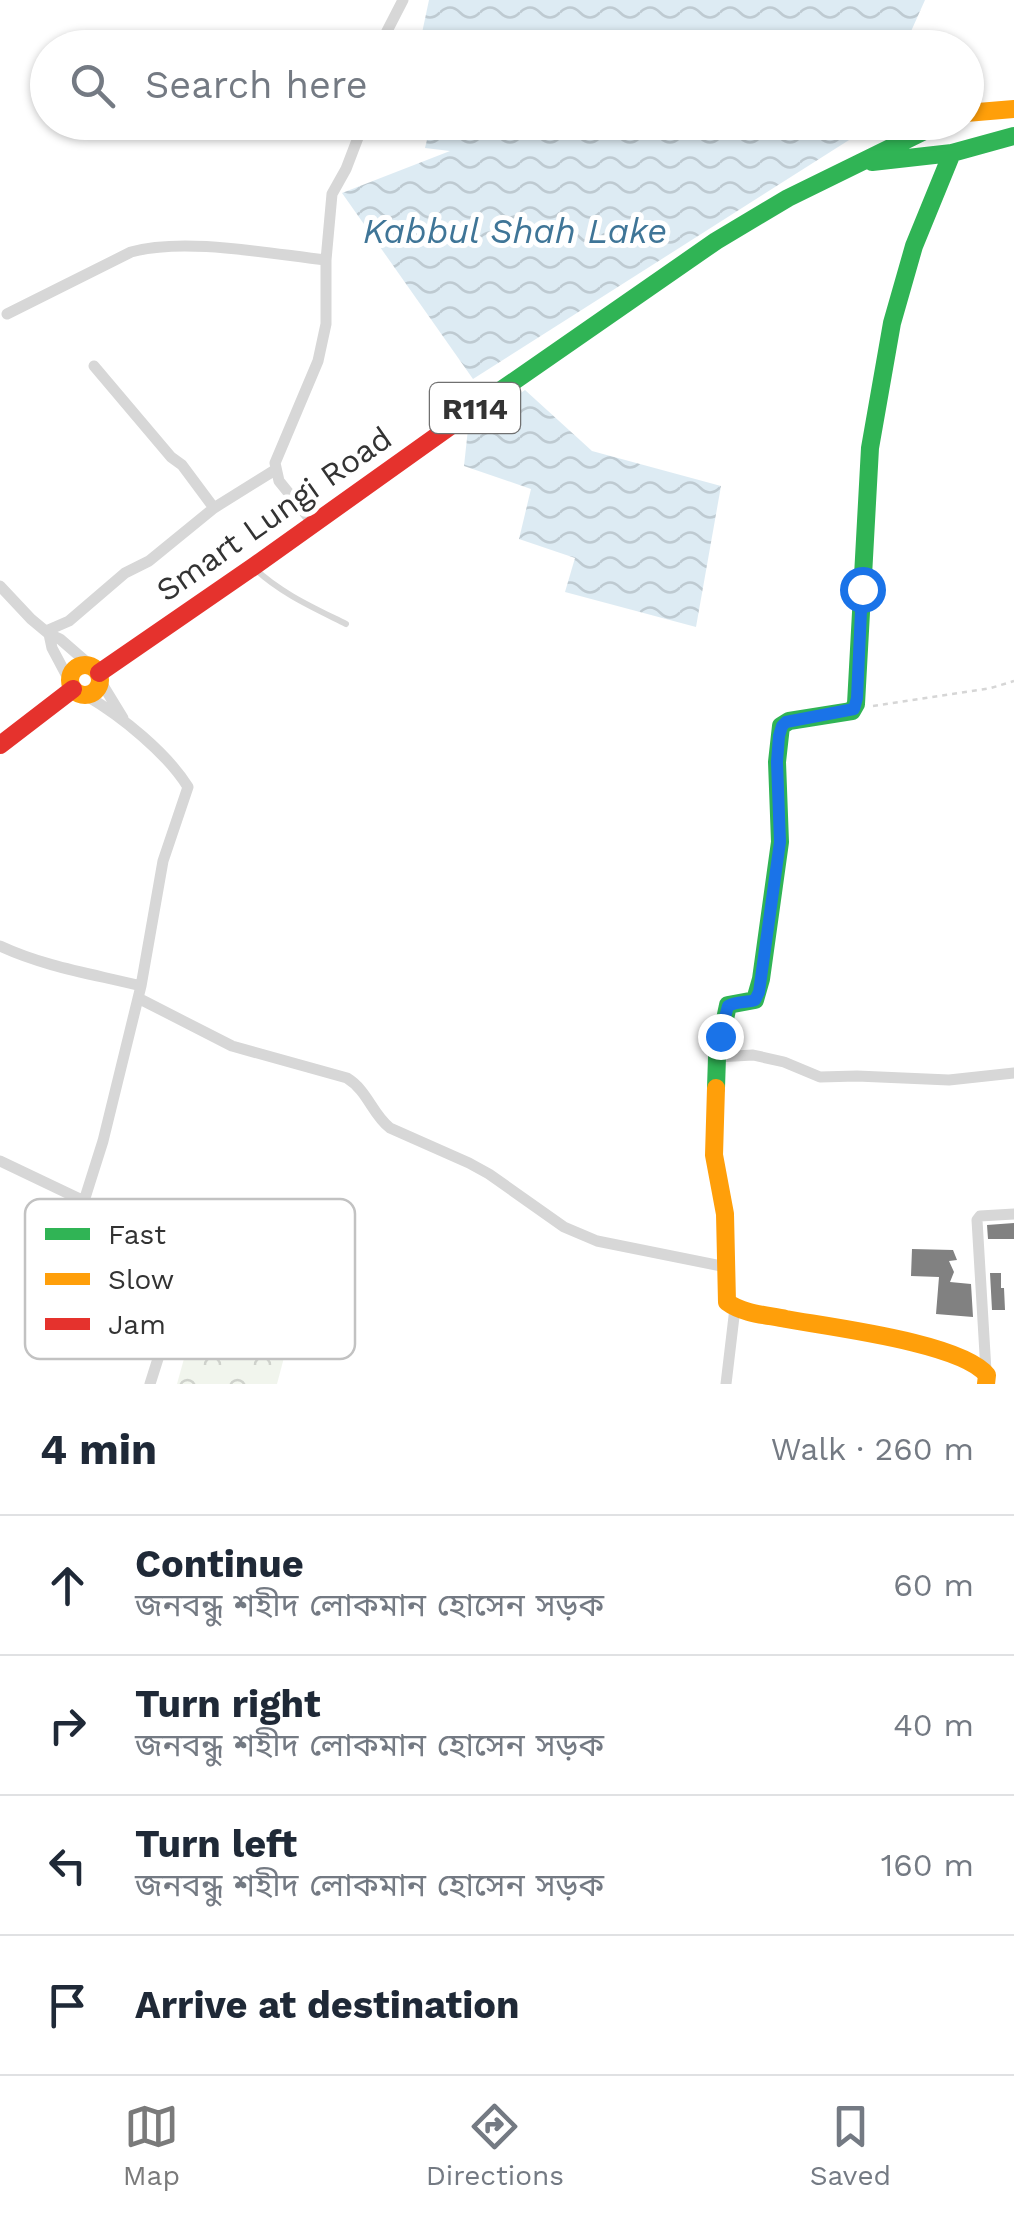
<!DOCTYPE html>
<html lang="en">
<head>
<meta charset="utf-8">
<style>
  body { margin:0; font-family:"Work Sans","Noto Sans Bengali",sans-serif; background:#f6f6f7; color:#1f2937 }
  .stop { position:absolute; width:30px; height:30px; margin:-22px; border:8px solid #1a73e8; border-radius:50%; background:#fff }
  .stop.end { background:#1a73e8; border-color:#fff; box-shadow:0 2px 10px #0008 }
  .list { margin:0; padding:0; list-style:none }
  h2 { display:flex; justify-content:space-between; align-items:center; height:130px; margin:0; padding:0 40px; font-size:42px }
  h2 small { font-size:32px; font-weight:400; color:#747a83 }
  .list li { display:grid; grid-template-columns:65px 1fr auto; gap:30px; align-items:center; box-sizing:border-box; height:140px; padding:0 40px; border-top:2px solid #e0e1e3 }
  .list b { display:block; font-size:38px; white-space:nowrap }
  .list p { margin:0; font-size:32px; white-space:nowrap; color:#747a83 }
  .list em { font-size:32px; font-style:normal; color:#747a83 }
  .icon { flex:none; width:55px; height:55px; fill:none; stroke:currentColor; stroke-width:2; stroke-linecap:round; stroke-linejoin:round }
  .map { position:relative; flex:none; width:1014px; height:1384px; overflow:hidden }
  .search { position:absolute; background:#fff; box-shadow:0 2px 8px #0004; left:30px; right:30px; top:30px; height:110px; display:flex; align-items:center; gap:25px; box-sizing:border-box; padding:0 35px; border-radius:55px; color:#747a83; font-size:38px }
  .sheet { height:690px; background:#fff }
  nav { display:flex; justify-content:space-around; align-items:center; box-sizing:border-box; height:140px; border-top:2px solid #e0e1e3; background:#fff; font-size:28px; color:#747a83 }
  nav a { display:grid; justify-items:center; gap:5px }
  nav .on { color:#7a7a7a }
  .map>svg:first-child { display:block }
</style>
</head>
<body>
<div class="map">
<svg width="1014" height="1384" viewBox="0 0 1014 1384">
  <defs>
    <pattern id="park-crowns" width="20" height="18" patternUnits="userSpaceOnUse" patternTransform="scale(2.5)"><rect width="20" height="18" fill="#f1f5ed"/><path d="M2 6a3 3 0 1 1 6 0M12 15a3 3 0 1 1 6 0" fill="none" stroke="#cfd2cc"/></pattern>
    <pattern id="water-waves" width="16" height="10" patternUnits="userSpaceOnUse" patternTransform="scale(2.5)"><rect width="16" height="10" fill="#ddebf3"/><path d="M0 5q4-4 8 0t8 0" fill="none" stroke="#becad1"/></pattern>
  </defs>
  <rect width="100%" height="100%" fill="#fff"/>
  <path fill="url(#park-crowns)" d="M204,1286L296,1312L277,1384H177Z"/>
  <path fill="url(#water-waves)" d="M429,0H925L904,47H419Z
    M431,123V122L870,123L868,128L473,379L342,193L450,151L425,148Z
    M525,390L592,451L721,486L696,627L565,592L575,558L519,539L531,489L464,466L468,429Z"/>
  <path fill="#818181" d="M1014,1223V1239H988L987,1225Z
    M912,1249L953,1250L957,1260L949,1261L954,1272L950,1282L971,1284L973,1317L936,1314L939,1277L911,1276Z
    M990,1273H1001V1288H1004L1005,1310H992Z"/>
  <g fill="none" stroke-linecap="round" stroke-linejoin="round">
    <path stroke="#d6d6d6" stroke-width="2.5" stroke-dasharray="5 5" stroke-linecap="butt" d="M873,706L991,688L1014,681"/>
    <path stroke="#d7d7d7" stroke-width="6" d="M254,568C280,593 314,608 346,624"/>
    <path stroke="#d7d7d7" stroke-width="11" d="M382,48L385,35L403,0
      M7,314L131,252C185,237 270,254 326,260
      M94,366L171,457L182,465L214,508
      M313,523L279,481L275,463L318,361L326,324V260L332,194L346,169L364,122
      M0,586L31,619L49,634L60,639L91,666
      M46,631L69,621L125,573L149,561L214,508L275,470
      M49,634L52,648L70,682
      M101,682L123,718
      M87,696C121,716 167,753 188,787L163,861L141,986L103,1141L84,1201L88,1209L139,1229C152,1245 138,1277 135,1297L165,1322L168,1327L150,1384
      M0,946C45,967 93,974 141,986
      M138,998L232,1046L347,1078C368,1091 372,1114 390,1128L469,1163L489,1174L564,1227L597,1241L726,1267
      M717,1057L753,1055L784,1062L820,1077L857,1076L949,1080L1014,1073
      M0,1161L84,1201
      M986,1371L977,1220L980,1216L1014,1214
      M726,1384L735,1308"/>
    <path stroke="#30b455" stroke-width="18" d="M872,162L952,153L1014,136
      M497,393L716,241L788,198L943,122
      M716,1088L717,1057L728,1005L755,1000L761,979L780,842L777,762L781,726L789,721L852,711L856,704L870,448L892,323L914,246L952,153"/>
    <path stroke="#ff9f0a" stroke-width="18" d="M966,113L1014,109
      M70 680a15 15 0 1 1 30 0a15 15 0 1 1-30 0Z
      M716,1088L714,1155L725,1214L727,1302C743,1314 767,1315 786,1319C830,1327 962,1343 987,1375L986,1384"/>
    <path stroke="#e5322d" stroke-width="18" d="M99,673L253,567L497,393
      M0,745L73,689"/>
  </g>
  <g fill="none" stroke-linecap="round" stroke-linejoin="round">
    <path stroke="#1a73e8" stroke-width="12" d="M720,1036L728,1006C737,1001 746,1003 755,1000L759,992L780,842L777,762L779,736L782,726L786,722L854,709L857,698L862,589"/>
  </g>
  <g text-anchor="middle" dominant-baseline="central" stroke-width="10" stroke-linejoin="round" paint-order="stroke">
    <rect fill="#fff" stroke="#707070" stroke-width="2.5" x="430" y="383" width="90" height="50" rx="8"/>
    <g font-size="30" font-weight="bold" fill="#333">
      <text x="475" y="408">R114</text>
    </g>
    <g font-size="32" fill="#333" stroke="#fff">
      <text transform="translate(274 514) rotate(-35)">Smart Lungi Road</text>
    </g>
    <g font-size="35" font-style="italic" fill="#3f7597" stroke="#fff">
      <text x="515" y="231">Kabbul Shah Lake</text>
    </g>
  </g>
  <rect x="25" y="1199" width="330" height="160" rx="15" fill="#fff" stroke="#c2c2c2" stroke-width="2.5"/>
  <rect x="45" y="1228" width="45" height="12" fill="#30b455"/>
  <rect x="45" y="1273" width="45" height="12" fill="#ff9f0a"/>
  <rect x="45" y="1318" width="45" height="12" fill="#e5322d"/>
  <g font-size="28" fill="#333">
    <text x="108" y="1244">Fast</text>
    <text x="108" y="1289">Slow</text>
    <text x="108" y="1334">Jam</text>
  </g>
</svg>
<div class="stop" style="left:862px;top:589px"></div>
<div class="stop end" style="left:720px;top:1036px"></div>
<div class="search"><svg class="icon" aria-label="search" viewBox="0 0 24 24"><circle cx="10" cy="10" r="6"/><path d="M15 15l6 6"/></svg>Search here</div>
</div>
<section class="sheet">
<h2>4 min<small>Walk · 260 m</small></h2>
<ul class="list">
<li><svg class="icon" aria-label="ahead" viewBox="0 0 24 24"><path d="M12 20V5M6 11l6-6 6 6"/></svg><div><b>Continue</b><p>জনবন্ধু শহীদ লোকমান হোসেন সড়ক</p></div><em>60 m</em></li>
<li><svg class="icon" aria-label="right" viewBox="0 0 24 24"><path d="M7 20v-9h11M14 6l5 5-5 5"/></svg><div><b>Turn right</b><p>জনবন্ধু শহীদ লোকমান হোসেন সড়ক</p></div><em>40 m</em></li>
<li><svg class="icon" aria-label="left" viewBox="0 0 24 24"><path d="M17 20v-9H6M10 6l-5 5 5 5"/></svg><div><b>Turn left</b><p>জনবন্ধু শহীদ লোকমান হোসেন সড়ক</p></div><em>160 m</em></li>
<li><svg class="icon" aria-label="arrive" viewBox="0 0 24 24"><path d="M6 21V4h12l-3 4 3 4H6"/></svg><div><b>Arrive at destination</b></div></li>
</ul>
</section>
<nav>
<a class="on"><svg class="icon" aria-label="map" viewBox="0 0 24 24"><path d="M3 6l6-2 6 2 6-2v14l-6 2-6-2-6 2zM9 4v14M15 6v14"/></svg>Map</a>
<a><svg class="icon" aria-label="directions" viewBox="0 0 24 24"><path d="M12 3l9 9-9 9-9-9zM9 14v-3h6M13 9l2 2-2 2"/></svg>Directions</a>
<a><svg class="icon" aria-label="saved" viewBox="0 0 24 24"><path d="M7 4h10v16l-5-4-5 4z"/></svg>Saved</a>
</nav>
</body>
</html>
